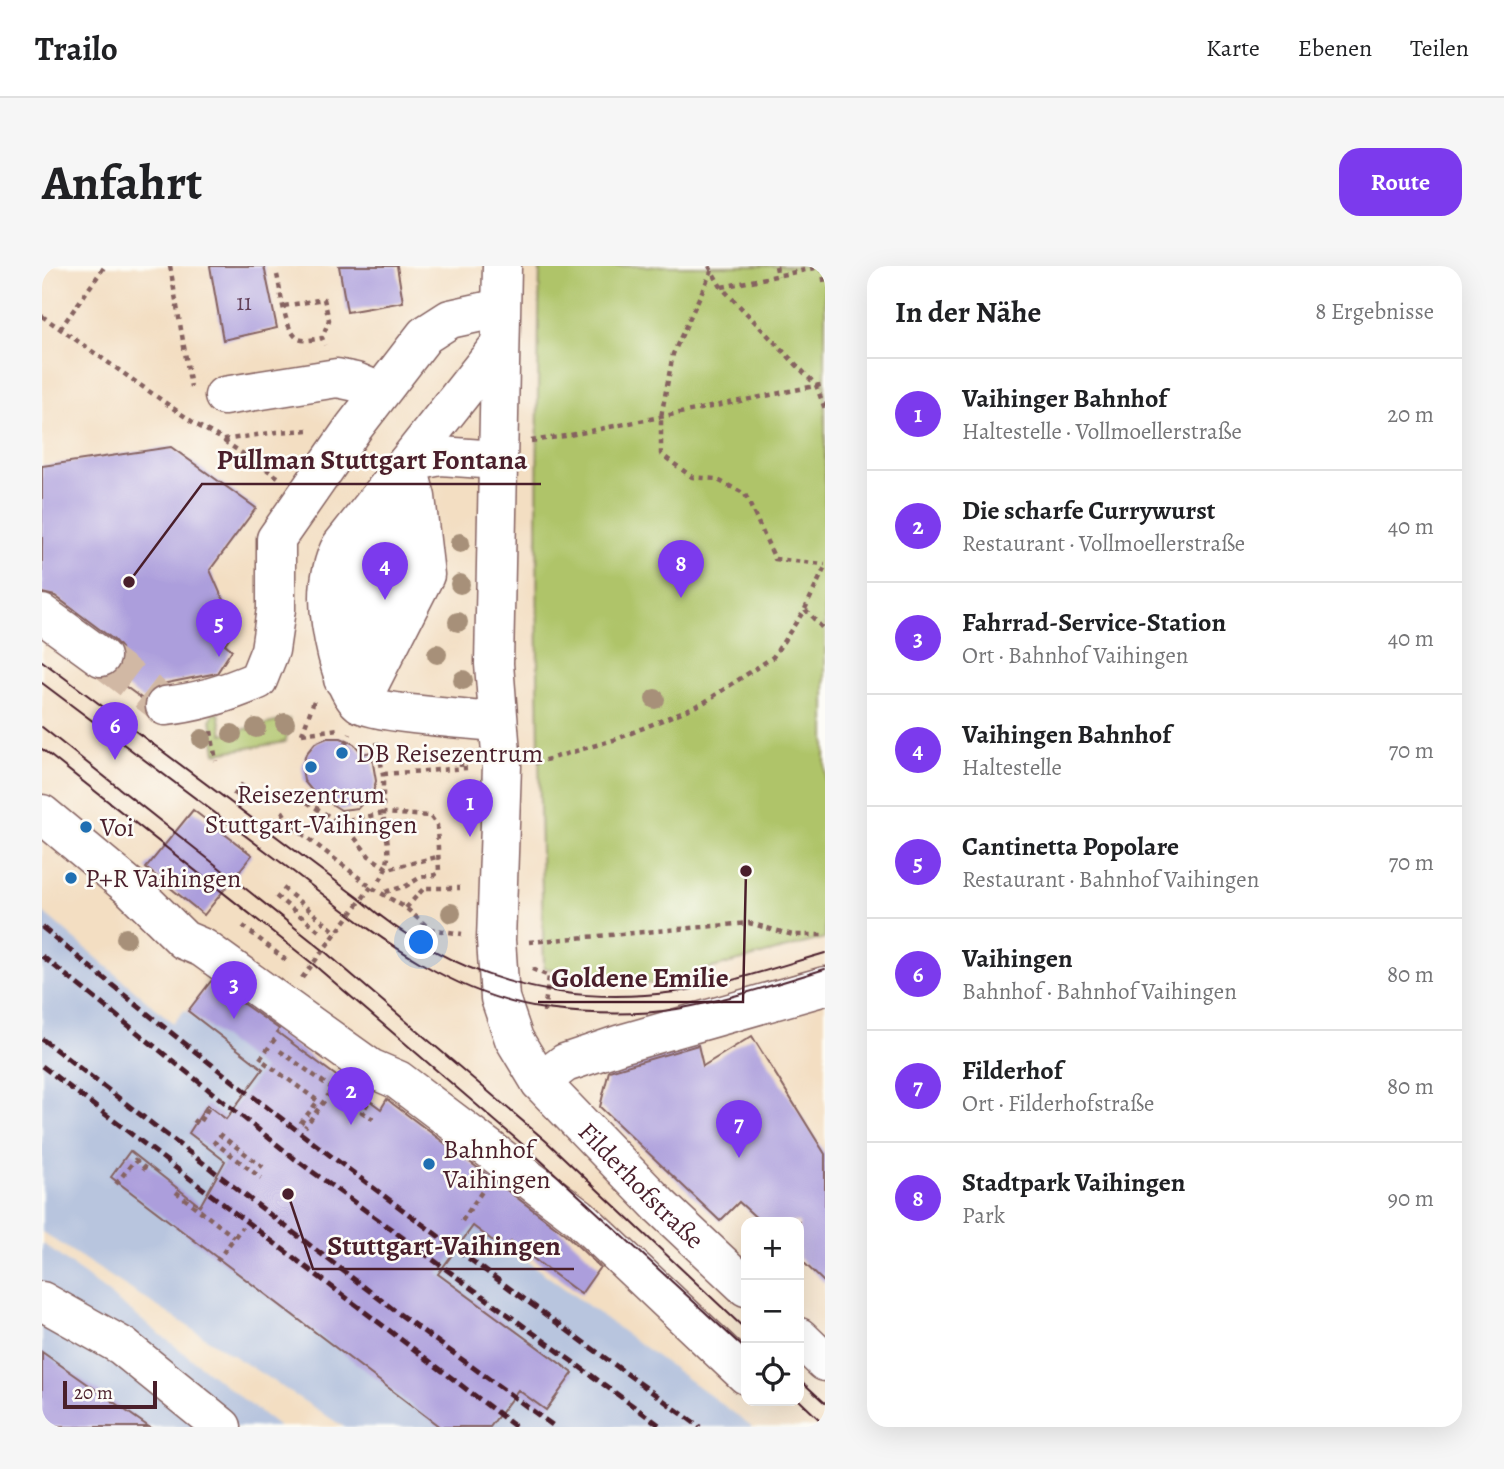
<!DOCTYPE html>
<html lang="de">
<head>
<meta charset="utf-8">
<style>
  body { margin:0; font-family:Alegreya,serif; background:#f6f6f6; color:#202124 }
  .controls { position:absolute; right:21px; bottom:21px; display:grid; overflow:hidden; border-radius:14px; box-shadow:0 7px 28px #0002 }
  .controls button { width:63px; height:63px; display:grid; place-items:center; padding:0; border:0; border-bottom:2px solid #e0e0e0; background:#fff; color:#202124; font:35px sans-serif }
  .scale { position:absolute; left:21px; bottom:18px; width:94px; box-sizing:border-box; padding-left:7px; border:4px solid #4a1f2b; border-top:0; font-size:19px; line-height:24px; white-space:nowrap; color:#4a1f2b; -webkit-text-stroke:5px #fdfcf7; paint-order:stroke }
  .you { position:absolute; left:380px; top:677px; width:24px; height:24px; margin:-18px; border:5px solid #fff; border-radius:50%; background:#1a73e8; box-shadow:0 0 0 10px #1a73e833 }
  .badge { display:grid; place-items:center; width:46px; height:46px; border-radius:50%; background:#7c3aed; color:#fff; font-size:23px; font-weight:700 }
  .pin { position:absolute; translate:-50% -58px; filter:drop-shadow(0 2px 4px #0008) }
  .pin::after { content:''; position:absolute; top:37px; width:24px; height:21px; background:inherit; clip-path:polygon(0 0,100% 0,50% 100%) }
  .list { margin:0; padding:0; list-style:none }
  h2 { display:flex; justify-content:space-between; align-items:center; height:91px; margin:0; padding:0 28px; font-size:30px }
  h2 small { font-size:23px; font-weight:400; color:#757577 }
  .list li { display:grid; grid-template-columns:46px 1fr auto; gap:21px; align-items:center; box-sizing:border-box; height:112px; padding:0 28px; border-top:2px solid #e0e0e0 }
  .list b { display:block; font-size:26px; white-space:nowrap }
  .list p { margin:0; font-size:23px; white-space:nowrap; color:#757577 }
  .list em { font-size:23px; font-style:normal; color:#757577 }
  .icon { flex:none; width:38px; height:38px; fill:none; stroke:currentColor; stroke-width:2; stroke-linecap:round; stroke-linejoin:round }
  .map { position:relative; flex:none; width:783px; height:1161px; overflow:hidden; border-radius:21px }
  header { display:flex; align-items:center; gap:42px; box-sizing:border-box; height:98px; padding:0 35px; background:#fff; border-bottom:2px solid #e0e0e0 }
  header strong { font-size:33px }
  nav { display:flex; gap:38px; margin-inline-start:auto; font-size:24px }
  .intro { display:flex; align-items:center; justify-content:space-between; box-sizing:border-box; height:168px; padding:0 42px }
  h1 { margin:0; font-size:49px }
  .button { padding:18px 32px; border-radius:21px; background:#7c3aed; color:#fff; font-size:24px; font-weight:700 }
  main { display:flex; gap:42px; padding:0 42px }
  aside { flex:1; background:#fff; border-radius:21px; box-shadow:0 7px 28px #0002 }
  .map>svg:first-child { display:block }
</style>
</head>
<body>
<header>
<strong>Trailo</strong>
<nav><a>Karte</a><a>Ebenen</a><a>Teilen</a></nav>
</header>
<div class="intro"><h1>Anfahrt</h1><a class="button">Route</a></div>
<main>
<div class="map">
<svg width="783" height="1161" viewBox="0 0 783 1161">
  <rect width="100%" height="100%" fill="#fdfcf7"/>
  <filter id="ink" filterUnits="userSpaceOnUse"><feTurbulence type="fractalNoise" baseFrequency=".0143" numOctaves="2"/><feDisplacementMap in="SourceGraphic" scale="14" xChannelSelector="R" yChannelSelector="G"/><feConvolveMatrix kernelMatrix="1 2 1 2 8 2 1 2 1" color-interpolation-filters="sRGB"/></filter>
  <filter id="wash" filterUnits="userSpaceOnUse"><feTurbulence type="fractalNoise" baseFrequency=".00686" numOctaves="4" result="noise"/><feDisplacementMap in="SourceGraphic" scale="28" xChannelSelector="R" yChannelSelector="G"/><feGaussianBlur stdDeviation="1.57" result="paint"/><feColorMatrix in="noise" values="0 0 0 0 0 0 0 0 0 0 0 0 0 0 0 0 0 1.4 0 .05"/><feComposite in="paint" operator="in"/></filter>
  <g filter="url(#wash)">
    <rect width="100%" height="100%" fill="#f3dec2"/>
    <path fill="#b8c5de" d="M0,645L131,757L143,744L711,1161H302L0,966Z
      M0,977L28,998L237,1161H0Z"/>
    <path fill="#afc469" stroke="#7c724a" stroke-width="2" d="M498,0H783V672L610,718L502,702C495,468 493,234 498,0Z
      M177,447L181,468L247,453L248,459L243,476L174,487L169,453L172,448Z"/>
    <g id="blocks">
      <path fill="#ac9edc" d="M168,0H222L235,62L181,74Z
        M297,0H355L361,36L305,46Z
        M129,181L214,242L168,304L179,329L189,344L183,352L195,360L183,378L190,384L175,407L120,418L109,423L102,434L69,410L77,403L81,393L79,382L72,374L13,330L0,327V200Z
        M285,472H299L312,478L321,488L329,486L334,515L331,526L316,542L299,544L271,526L262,515L260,501L264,488L273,477Z
        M151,544L210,589L162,649L104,602Z
        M169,715L237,763L235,766L339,843L345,833L351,838L523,968L558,1001L539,1028L469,976L463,984L431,960L396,1008L531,1107L504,1144L476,1124L448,1161H398L69,911L88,885L158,940L183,895L147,867L165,839L184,853L221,803L146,745Z
        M710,770L783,888V1017L757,992V956H719L697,936L678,955L558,841L567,805L656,779L661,800Z
        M0,1086L107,1161H9L0,1155Z"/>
    </g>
  </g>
  <g filter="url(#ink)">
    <use href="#blocks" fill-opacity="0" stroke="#856260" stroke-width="2"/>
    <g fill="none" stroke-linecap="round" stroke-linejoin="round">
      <path stroke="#d1b8a4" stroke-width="38" stroke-dasharray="38 19" stroke-linecap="butt" d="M59,391L123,440"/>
      <defs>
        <g id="minor">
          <path id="s1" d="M460,0L452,398L460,500L454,674L458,732L472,773L498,816L618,940L704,1021"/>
          <path d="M182,130L295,112L314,116L338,126"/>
          <path d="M365,197L399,190L455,194"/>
          <path d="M0,348L59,391"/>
          <path d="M291,358L323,303L372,232"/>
          <path d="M301,413L311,393L322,358L378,269"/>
          <path d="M318,437L383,309L374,231L365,197"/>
          <path d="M123,440C156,437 186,427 216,414L228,384L234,343V273L312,161L383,69L408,53L458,42"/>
          <path d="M455,456C433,454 332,447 318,437C298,423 287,356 287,331C287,315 291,294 299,280L457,80"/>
          <path d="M0,548L89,622L142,674L161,682L328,802L356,814L537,951L704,1109"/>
          <path d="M498,816L523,797L579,778L783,720"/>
          <path d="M0,1035L80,1080L180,1161"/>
          <path d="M757,1071L783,1096"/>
        </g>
      </defs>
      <use href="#minor" stroke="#856260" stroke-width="41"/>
      <path stroke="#856260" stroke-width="4.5" stroke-dasharray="5 5" stroke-linecap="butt" d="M128,0L149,121
        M667,0L679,21L774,119L783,143
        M734,0L736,10
        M780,1L783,20
        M670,4L631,88L619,151V188L650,211L674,213L703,228L733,293L783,298
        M235,9C239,24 242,66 257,73C264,76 273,73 280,72L283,79
        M680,21L783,0
        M242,40L282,33L287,54L280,72
        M0,50L155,159L182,174L234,166L268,164
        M18,63L63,0
        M182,175L236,211
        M489,175L523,170L783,118
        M763,343L783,365
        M169,465L174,495
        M260,468L273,432
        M260,468L296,463
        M335,476L341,508V547L388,550L395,559L397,606L393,609L379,611L364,620L343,626
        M419,486V503
        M300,487L308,468
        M493,497L575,473L661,437L731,391L763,343L783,301
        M341,508L425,502
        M192,530L202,516
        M265,536L306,563L327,590L346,603L395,591
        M240,545L249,559L329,621L364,642L388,663L420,668
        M297,557L341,547C345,578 353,592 335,619
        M241,622L295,667
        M234,630L277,665
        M364,642L382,622H418
        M201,660L245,695
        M487,676L707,657L751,669H783
        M490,703L507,710L502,746
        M260,712L329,621
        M233,773L218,793L276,835L258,858
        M238,785L291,823L263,861
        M326,837L320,846L331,853
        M151,854L156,858L168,840
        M177,868L225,904
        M171,875L219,912
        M74,918L93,894L104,903
        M134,926L192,971
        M420,955L443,921
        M175,995L200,961"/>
      <use href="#minor" stroke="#fff" stroke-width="38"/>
      <path stroke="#4a1f2b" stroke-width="2" d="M0,395L319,634C408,711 515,742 633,726C683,719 734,701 783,687
        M0,417C79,477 158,536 237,595C319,656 398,728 503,743C545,748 593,750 635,743C685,734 734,718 783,703
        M0,461L281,684L504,875L704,1064
        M0,483L271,698L494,890L704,1084
        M757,1113L783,1137
        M757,1134L783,1159"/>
      <path stroke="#4a1f2b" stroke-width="5" stroke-dasharray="10 5" stroke-linecap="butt" d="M0,661C211,839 436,999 658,1161
        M0,690L253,893L620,1161
        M0,773L356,1047L513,1161
        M0,800L474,1161"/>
    </g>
    <g fill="#a79079">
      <circle cx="418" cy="277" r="10"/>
      <circle cx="418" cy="318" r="10"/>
      <circle cx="416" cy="356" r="10"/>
      <circle cx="395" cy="388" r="10"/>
      <circle cx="421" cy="414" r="10"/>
      <circle cx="613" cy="433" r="10"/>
      <circle cx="243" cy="457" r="10"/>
      <circle cx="214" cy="462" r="10"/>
      <circle cx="190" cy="468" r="10"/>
      <circle cx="160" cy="473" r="10"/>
      <circle cx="409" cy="647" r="10"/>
      <circle cx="84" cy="672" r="10"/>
    </g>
  </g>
  <g fill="#1f6fb2" stroke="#fdfcf7" stroke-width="2.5">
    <circle cx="300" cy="487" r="7"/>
    <circle cx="269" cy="501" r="7"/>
    <circle cx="44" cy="561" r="7"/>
    <circle cx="29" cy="612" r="7"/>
    <circle cx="387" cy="898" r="7"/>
  </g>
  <g text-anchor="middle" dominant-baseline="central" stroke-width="5" stroke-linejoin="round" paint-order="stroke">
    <g font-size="23" fill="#623f57">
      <text x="202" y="36">11</text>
    </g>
    <g font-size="26" fill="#4a1f2b" stroke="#fdfcf7" text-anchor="start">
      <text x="314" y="487">DB Reisezentrum</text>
      <text x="269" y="528" text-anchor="middle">Reisezentrum<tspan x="269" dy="30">Stuttgart-Vaihingen</tspan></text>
      <text x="58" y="561">Voi</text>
      <text x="43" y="612">P+R Vaihingen</text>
      <text x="401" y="883">Bahnhof<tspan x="401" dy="30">Vaihingen</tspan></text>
    </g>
    <g font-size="26" fill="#4a1f2b" stroke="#fdfcf7">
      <text stroke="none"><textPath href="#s1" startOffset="971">Filderhofstraße</textPath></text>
    </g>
  </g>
  <path fill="none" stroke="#4a1f2b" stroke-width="2.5" d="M87 316L160 218H499M704 605L701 736H496M246 928L271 1003H532"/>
  <g fill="#4a1f2b" stroke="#fdfcf7" stroke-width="2.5">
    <circle cx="87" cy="316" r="7"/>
    <circle cx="704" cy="605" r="7"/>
    <circle cx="246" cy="928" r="7"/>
  </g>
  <g font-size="28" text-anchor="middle" font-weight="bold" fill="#4a1f2b" stroke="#fdfcf7" stroke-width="5" stroke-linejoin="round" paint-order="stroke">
    <text x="330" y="203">Pullman Stuttgart Fontana</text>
    <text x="598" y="721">Goldene Emilie</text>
    <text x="402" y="989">Stuttgart-Vaihingen</text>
  </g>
</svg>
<div class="controls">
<button>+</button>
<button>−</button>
<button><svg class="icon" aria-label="locate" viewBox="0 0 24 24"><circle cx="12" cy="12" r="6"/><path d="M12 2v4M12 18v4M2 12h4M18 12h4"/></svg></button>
</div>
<div class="scale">20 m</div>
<div class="you"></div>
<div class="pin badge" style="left:428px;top:571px">1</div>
<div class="pin badge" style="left:309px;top:859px">2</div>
<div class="pin badge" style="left:192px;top:753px">3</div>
<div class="pin badge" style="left:343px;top:334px">4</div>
<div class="pin badge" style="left:177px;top:391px">5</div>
<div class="pin badge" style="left:73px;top:494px">6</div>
<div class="pin badge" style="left:697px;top:892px">7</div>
<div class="pin badge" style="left:639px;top:332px">8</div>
</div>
<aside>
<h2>In der Nähe<small>8 Ergebnisse</small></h2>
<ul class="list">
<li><span class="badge">1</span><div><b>Vaihinger Bahnhof</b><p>Haltestelle · Vollmoellerstraße</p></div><em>20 m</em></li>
<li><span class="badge">2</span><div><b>Die scharfe Currywurst</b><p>Restaurant · Vollmoellerstraße</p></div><em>40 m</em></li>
<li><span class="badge">3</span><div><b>Fahrrad-Service-Station</b><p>Ort · Bahnhof Vaihingen</p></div><em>40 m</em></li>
<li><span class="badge">4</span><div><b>Vaihingen Bahnhof</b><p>Haltestelle</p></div><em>70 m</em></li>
<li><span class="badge">5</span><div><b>Cantinetta Popolare</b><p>Restaurant · Bahnhof Vaihingen</p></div><em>70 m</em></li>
<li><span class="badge">6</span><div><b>Vaihingen</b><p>Bahnhof · Bahnhof Vaihingen</p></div><em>80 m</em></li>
<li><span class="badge">7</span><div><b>Filderhof</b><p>Ort · Filderhofstraße</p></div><em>80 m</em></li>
<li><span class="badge">8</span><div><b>Stadtpark Vaihingen</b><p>Park</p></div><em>90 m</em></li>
</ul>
</aside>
</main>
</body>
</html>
